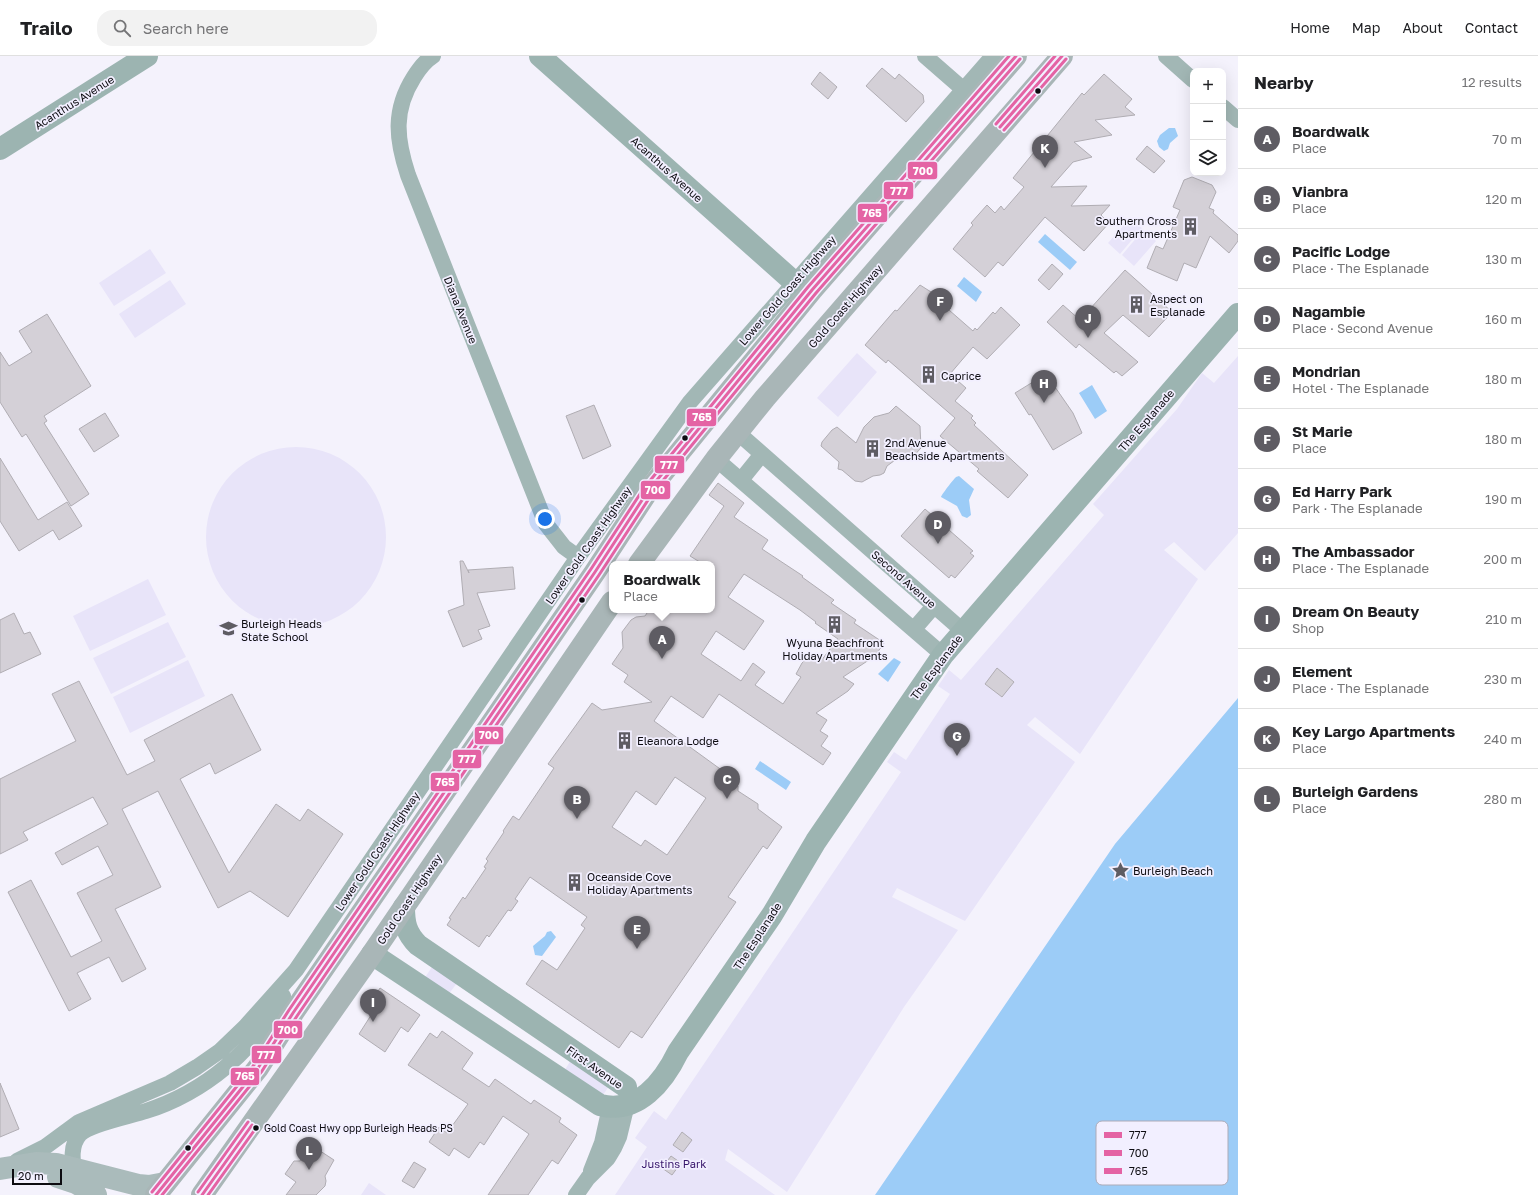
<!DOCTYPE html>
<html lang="en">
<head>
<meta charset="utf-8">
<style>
  body { margin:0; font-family:"Golos Text",sans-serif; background:#f2f2f2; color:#202124 }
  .controls { position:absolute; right:12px; top:12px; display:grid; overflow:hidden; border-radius:8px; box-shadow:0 4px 16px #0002 }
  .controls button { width:36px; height:36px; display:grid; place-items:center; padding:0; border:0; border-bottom:1px solid #e0e0e0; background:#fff; color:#202124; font:20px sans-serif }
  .scale { position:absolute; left:12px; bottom:10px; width:50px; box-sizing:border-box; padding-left:4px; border:2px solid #0d0c11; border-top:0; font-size:11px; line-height:14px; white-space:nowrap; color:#0d0c11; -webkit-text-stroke:3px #f2efff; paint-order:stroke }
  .you { position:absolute; left:545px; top:463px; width:14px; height:14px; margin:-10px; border:3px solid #fff; border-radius:50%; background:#1a73e8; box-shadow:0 0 0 6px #1a73e833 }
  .badge { display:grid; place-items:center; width:26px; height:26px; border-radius:50%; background:#5e5c63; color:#fff; font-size:13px; font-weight:700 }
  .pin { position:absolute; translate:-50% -33px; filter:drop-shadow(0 1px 2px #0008) }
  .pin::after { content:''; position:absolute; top:21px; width:14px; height:12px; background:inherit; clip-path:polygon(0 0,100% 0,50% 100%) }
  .popup { position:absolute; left:609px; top:505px; width:106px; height:52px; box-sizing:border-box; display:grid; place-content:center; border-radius:8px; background:#fff; filter:drop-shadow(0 1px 3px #0005); font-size:13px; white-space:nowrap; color:#757577 }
  .popup b { font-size:15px; color:#202124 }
  .popup::after { content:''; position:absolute; left:50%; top:100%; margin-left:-8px; border:8px solid transparent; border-top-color:#fff }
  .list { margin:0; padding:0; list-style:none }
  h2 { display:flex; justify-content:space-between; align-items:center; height:52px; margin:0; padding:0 16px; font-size:17px }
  h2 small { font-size:13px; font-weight:400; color:#757577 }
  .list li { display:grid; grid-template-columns:26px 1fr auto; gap:12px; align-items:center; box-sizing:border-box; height:60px; padding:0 16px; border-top:1px solid #e0e0e0 }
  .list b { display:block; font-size:15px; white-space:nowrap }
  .list p { margin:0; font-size:13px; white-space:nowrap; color:#757577 }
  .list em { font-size:13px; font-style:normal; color:#757577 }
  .icon { flex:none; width:22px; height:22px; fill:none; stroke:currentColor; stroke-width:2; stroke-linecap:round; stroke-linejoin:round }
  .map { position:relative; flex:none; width:1238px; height:1139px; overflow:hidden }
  header { display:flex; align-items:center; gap:24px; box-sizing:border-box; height:56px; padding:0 20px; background:#fff; border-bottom:1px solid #e0e0e0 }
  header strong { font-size:19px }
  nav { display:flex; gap:22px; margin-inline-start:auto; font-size:14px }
  .search { width:280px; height:36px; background:#f2f2f2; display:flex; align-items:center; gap:10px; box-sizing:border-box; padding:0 14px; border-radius:16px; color:#757577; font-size:15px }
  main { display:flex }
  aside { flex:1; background:#fff }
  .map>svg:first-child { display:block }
</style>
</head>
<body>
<header>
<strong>Trailo</strong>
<div class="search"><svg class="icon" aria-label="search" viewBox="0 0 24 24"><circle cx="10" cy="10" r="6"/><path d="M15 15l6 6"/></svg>Search here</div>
<nav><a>Home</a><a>Map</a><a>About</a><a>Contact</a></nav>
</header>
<main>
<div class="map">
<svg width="1238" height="1139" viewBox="0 0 1238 1139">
  <rect width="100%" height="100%" fill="#f4f2fc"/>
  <path fill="#e8e4f9" d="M1130,162L1142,172L1120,198L1108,187Z
    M1143,174L1156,185L1134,210L1122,199Z
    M150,193L166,217L114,250L99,227Z
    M170,224L186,248L135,282L119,258Z
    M857,297L877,316L838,361L817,342Z
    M1238,300V477L1205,515L1174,486L1164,494L1198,523L1080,698L1035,661L1027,669L1075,706L965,865L897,832L892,841L958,874L904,951L787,1136L728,1093L725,1104L775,1139H615L647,1091L635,1082L654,1055L666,1064L901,716L887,706L894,696L906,704L950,638L938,630L949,614L961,624L1104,459L1093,448L1177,353L1202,317L1214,327Z
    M206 481a90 90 0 1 1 180 0a90 90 0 1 1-180 0Z
    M148,523L166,559L90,595L73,560Z
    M168,566L186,601L111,638L93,602Z
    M188,604L205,640L130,677L113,641Z
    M432,911L457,927L448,939L424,923Z
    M571,1004L609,1030L601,1042L563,1017Z
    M369,1127L386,1139H361Z"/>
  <path fill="#9cccf7" d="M1169,72H1175L1178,80L1170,87L1168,93L1164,95L1159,91L1157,85L1160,79Z
    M1045,178L1077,206L1070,214L1038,186Z
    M964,221L982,236L976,246L957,230Z
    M1092,329L1107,355L1095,363L1079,337Z
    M959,420L974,433L969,444L971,459L967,462L962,460L957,450L941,441C942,438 953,424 956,421Z
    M894,602L901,606L888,626L878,618Z
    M1238,642V1139H875L1115,788Z
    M760,705L791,726L786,734L755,713Z
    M551,875L556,881L542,900L535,899L533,890L545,880L547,876Z"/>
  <path fill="#d4d0d7" stroke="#b0adb3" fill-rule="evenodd" d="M882,12L895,23L899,18L923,39L924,46L906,66L866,30Z
    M820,16L837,31L828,43L811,28Z
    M1104,18L1132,43L1125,51L1135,59L1095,64L1112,79L1074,86L1092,101L1073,106L1051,131L1087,130L1071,150L1110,149L1101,159L1109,167L1084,195L1045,161L1003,210L998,206L985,221L953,193L973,169L971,167L987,149L995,157L1001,150L1004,154L1024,131L1013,122L1082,37L1084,39Z
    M1147,90L1165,105L1154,117L1136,103Z
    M1192,121L1212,129L1216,136L1209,152L1214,154L1213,157L1238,179V185L1229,197L1210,180L1196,212L1184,207L1177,225L1147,212L1156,190L1163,193L1180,154L1173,151L1184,124Z
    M1052,208L1063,218L1049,234L1038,224Z
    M1125,214L1172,256L1149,281L1123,259L1104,277L1138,306L1122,320L1116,315L1114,317L1079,288L1076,292L1047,266L1063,249L1080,264Z
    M920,229L939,241L951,252L949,254L973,275L975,272L977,274L993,256L995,258L1001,251L1020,269L987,303L973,291L950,318L966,332L955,345L973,360L971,362L976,367L974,369L1028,419L1008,442L977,415L979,413L940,380L955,362L888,304L886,307L865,289L895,254L897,255Z
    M47,258L91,330L44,360L47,365L44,367L89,438L71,450L26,378L22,381L0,346V296L9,310L32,296L19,275Z
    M1046,318L1073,357L1082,377L1053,394L1031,358L1029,359L1015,337Z
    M594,349L611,390L583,403L566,360Z
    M896,350L920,370L921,392L909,405L902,399L887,410L884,417L880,419L873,420L862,426L855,425L842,414L838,413L839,406L821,390L822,386L832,374L837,371L856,387L864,371L874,361L889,357Z
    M105,357L119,380L94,396L79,373Z
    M0,402L38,464L67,446L82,470L59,484L53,474L19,495L0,465Z
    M718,427L744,447L734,461L768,484L762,493L803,520L802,521L834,544L831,547L856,564L854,567L884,587L875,600L843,621L854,628L848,635L816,657L827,664L820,675L828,680L821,690L831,697L823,709L719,638L703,662L671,640L654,665L723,715L721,718L738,730V735L758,748V753L782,771L767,793L763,790L728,841L736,846L642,982L631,975L619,992L526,928L542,904L557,914L585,872L581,869L587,861L530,821L515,843L518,845L511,855L508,854L489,881L487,879L479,891L447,869L451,863L449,862L463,841L465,843L486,812L484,811L488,805L486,803L504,776L503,775L513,760L519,764L554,712L548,708L592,647L602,654L652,646L624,626L628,619L612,608L623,592L622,576L631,564L636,561L645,560L649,554H712V508H703L690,500L724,450L709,439ZM744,518L800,554L816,566L815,567L838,583L820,606L810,599L802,607L796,618L801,621L783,648L755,629L765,616L753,607L741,625L701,598L716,575L744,594L764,565L728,541ZM675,721L706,742L667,799L645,784L641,790L612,771L636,735L656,749Z
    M925,453L973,495L970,497L974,500L955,522L951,519L949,522L901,480Z
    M460,505H463L469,517L468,514L513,511L515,533L477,537L490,570L478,574L482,583L463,591L448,555L464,549Z
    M14,557L24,578L30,576L41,598L0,617V564Z
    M997,612L1014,626L1002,641L985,628Z
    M79,625L127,719L155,705L144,684L232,638L261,694L215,718L210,707L180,723L229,817L276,748L300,765L308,753L343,778L288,861L250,835L218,852L158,735L122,753L161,831L115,853L146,913L122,926L109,901L77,917L91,943L69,955L8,836L31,824L71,901L102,885L77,837L113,819L98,790L62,809L55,797L108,768L93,741L23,776L28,784L0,798V723L76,685L52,638Z
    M380,932L420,959L408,976L401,971L385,996L359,978L375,953L369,949Z
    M442,975L473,997L462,1013L489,1031L495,1023L531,1048L534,1044L561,1062L559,1066L577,1079L558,1108L552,1104L528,1139H488L529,1078L503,1060L484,1089L480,1086L469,1102L454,1092L449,1100L429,1086L439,1071L447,1077L468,1048L408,1009L430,977L437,982Z
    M0,1027L19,1073L0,1081Z
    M682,1076L692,1084L683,1096L673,1089Z
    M311,1089L334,1104L325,1120L326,1125L325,1130L316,1139H286L296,1126L285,1118L294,1105H300Z
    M671,1100L681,1107L672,1119L662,1112Z
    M414,1106L426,1113L414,1132L402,1125Z"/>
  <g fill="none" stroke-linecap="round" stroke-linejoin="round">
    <path stroke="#a2b7b5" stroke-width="16" d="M433,0C425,5 419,13 414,21C393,54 396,83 408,119L546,468L564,491L578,501
      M925,0L964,34
      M1166,0L1193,24
      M1223,51L1238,64
      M737,376L963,575
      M716,403L943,599
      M741,424L762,398
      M914,573L934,550
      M17,1105L45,1091L79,1066L170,1027L197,1011L220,995L245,971L296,914L578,501L690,346L993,0
      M591,1115L602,1087L608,1060L612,1051
      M75,1122C73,1108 69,1090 80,1078C90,1068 131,1060 146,1055C203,1037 256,994 283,940
      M576,1139L588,1122L608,1102L614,1092L619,1081L627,1048"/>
    <path stroke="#9cb4b1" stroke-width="22" d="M540,0L794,226
      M0,93L147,0
      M404,851C404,867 406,877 418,889L626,1031
      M372,898L600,1049C638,1059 664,1025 678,996L772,859L816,785L943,599L1238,258"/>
    <path stroke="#abb" stroke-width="22" d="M0,1113L36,1107L56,1108L138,1129L149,1130L165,1127
      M58,1121L76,1127L96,1139"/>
    <path stroke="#a9b6b7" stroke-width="22" d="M639,508L716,403L765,342L1062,0
      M156,1139L258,1012L293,957L595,516L648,435L812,234L1016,0
      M202,1139L372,898L612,546"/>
    <defs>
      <path id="bus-1" d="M1000,71L1062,0
        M156,1139L258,1012L293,957L595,516L648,435L812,234L1016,0
        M202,1139L252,1069"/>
      <path id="bus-2" d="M1004,74L1066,3
        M162,1139L262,1015L297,960L599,519L652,438L816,237L1020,3
        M208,1139L256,1072"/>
      <path id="bus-3" d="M996,68L1055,0
        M152,1136L254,1009L289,954L591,513L644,432L808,231L1009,0
        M198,1136L248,1066"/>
    </defs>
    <use href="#bus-1" stroke="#f2efff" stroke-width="6"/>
    <use href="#bus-2" stroke="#f2efff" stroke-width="6"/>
    <use href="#bus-3" stroke="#f2efff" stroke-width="6"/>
    <use href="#bus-1" stroke="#e463a4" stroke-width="3"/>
    <use href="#bus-2" stroke="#e463a4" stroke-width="3"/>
    <use href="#bus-3" stroke="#e463a4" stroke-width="3"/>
  </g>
  <defs>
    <symbol id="building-bare" viewBox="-9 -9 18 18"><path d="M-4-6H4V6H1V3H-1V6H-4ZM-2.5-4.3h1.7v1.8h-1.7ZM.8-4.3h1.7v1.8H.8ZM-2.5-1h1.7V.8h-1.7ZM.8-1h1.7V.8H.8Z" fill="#5e5c63" stroke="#f2efff" stroke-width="2.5" paint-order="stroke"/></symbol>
    <symbol id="school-bare" viewBox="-9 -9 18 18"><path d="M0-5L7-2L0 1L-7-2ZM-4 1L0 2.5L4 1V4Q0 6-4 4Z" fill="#5e5c63" stroke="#f2efff" stroke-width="2.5" paint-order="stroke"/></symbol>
    <symbol id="sight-bare" viewBox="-9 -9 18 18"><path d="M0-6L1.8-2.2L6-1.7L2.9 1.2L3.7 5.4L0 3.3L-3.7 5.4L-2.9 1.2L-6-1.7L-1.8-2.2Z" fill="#5e5c63" stroke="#f2efff" stroke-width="2.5" paint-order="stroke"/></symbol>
  </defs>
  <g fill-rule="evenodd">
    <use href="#building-bare" x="1178" y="158" width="25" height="25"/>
    <use href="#building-bare" x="1124" y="236" width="25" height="25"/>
    <use href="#building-bare" x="916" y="306" width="25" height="25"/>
    <use href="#building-bare" x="860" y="380" width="25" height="25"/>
    <use href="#building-bare" x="822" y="556" width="25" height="25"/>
    <use href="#school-bare" x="216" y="560" width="25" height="25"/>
    <use href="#building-bare" x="612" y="672" width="25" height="25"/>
    <use href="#sight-bare" x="1108" y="802" width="25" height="25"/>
    <use href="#building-bare" x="562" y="814" width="25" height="25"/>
  </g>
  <g fill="#0d0c11" stroke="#f2efff" stroke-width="1.5">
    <circle cx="1038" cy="35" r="3.5"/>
    <circle cx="685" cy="382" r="3.5"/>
    <circle cx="582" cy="544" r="3.5"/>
    <circle cx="256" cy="1072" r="3.5"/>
    <circle cx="188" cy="1092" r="3.5"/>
  </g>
  <g text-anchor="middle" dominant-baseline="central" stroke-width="3.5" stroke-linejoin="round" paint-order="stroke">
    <g font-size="10" fill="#0d0c11" stroke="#f2efff" text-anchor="start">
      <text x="264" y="1072">Gold Coast Hwy opp Burleigh Heads PS</text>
    </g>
    <g font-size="11" fill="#0d0c11" stroke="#f2efff">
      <text transform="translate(74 46) rotate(-32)">Acanthus Avenue</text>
      <text transform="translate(667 113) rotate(42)">Acanthus Avenue</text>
      <text transform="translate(787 234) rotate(-49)">Lower Gold Coast Highway</text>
      <text transform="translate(845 250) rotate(-49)">Gold Coast Highway</text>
      <text transform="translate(461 254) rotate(68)">Diana Avenue</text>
      <text transform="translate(1146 364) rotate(-49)">The Esplanade</text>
      <text transform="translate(588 489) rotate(-55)">Lower Gold Coast Highway</text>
      <text transform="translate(904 523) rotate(41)">Second Avenue</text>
      <text transform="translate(936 611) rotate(-53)">The Esplanade</text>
      <text transform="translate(377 795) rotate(-56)">Lower Gold Coast Highway</text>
      <text transform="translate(409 843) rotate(-56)">Gold Coast Highway</text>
      <text transform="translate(757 880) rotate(-57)">The Esplanade</text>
      <text transform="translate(595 1011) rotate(35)">First Avenue</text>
    </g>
    <g font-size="11" fill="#0d0c11" stroke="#f2efff" text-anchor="start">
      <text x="1177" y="164" text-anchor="end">Southern Cross<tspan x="1177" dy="13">Apartments</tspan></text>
      <text x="1150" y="242">Aspect on<tspan x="1150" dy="13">Esplanade</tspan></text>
      <text x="941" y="319">Caprice</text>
      <text x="885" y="386">2nd Avenue<tspan x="885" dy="13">Beachside Apartments</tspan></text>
      <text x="241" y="567">Burleigh Heads<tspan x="241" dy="13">State School</tspan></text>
      <text x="835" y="586" text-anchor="middle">Wyuna Beachfront<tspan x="835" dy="13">Holiday Apartments</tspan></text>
      <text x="637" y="684">Eleanora Lodge</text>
      <text x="1133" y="814">Burleigh Beach</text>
      <text x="587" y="820">Oceanside Cove<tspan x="587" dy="13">Holiday Apartments</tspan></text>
    </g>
    <g font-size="11" fill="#37156b" stroke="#f2efff">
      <text x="674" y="1107">Justins Park</text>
    </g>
  </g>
  <rect x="1096" y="1065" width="132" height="64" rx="6" fill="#f2efff" stroke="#adabb8" stroke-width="1"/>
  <rect x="1104" y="1076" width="18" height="6" fill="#e463a4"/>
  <rect x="1104" y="1094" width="18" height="6" fill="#e463a4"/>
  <rect x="1104" y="1112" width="18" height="6" fill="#e463a4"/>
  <g font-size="11" fill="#0d0c11">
    <text x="1129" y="1083">777</text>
    <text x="1129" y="1101">700</text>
    <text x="1129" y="1119">765</text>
  </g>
  <g stroke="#f2efff" stroke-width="1.5">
    <rect x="907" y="105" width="31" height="19" rx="4" fill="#e463a4"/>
    <rect x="883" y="125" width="31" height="19" rx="4" fill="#e463a4"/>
    <rect x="857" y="147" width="31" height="20" rx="4" fill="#e463a4"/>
    <rect x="686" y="352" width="31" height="19" rx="4" fill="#e463a4"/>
    <rect x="654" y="399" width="31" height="19" rx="4" fill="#e463a4"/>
    <rect x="640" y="424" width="31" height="20" rx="4" fill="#e463a4"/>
    <rect x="474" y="670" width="30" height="19" rx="4" fill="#e463a4"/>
    <rect x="452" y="693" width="30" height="20" rx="4" fill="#e463a4"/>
    <rect x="430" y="716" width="30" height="20" rx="4" fill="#e463a4"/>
    <rect x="273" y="964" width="30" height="19" rx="4" fill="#e463a4"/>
    <rect x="251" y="989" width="31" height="19" rx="4" fill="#e463a4"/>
    <rect x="230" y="1011" width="30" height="19" rx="4" fill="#e463a4"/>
  </g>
  <g font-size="11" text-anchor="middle" font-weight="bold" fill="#fff">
    <text x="923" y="119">700</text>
    <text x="899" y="139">777</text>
    <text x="872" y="161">765</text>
    <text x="702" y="365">765</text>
    <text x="669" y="413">777</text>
    <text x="655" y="438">700</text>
    <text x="489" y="683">700</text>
    <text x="467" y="707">777</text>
    <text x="445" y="730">765</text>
    <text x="288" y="978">700</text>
    <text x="266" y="1003">777</text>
    <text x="245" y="1024">765</text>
  </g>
</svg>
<div class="controls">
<button>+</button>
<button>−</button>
<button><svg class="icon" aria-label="layers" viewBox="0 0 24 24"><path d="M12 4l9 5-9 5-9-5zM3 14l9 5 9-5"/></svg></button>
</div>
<div class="scale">20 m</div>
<div class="you"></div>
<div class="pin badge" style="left:662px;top:603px">A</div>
<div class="popup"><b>Boardwalk</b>Place</div>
<div class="pin badge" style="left:577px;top:763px">B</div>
<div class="pin badge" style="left:727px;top:743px">C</div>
<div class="pin badge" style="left:938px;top:488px">D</div>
<div class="pin badge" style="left:637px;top:893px">E</div>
<div class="pin badge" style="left:940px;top:265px">F</div>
<div class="pin badge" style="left:957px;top:700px">G</div>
<div class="pin badge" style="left:1044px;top:347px">H</div>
<div class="pin badge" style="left:373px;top:966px">I</div>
<div class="pin badge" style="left:1088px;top:282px">J</div>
<div class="pin badge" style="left:1045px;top:112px">K</div>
<div class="pin badge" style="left:309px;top:1114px">L</div>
</div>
<aside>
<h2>Nearby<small>12 results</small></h2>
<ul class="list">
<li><span class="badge">A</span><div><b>Boardwalk</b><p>Place</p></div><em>70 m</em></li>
<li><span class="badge">B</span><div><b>Vianbra</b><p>Place</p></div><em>120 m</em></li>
<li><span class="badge">C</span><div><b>Pacific Lodge</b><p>Place · The Esplanade</p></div><em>130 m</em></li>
<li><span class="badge">D</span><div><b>Nagambie</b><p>Place · Second Avenue</p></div><em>160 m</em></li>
<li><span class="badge">E</span><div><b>Mondrian</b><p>Hotel · The Esplanade</p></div><em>180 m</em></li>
<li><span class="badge">F</span><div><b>St Marie</b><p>Place</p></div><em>180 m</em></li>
<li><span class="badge">G</span><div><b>Ed Harry Park</b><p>Park · The Esplanade</p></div><em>190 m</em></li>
<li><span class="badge">H</span><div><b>The Ambassador</b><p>Place · The Esplanade</p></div><em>200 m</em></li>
<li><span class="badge">I</span><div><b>Dream On Beauty</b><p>Shop</p></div><em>210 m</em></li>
<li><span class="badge">J</span><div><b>Element</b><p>Place · The Esplanade</p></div><em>230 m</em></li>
<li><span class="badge">K</span><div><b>Key Largo Apartments</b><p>Place</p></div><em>240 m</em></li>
<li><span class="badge">L</span><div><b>Burleigh Gardens</b><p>Place</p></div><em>280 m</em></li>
</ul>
</aside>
</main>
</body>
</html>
